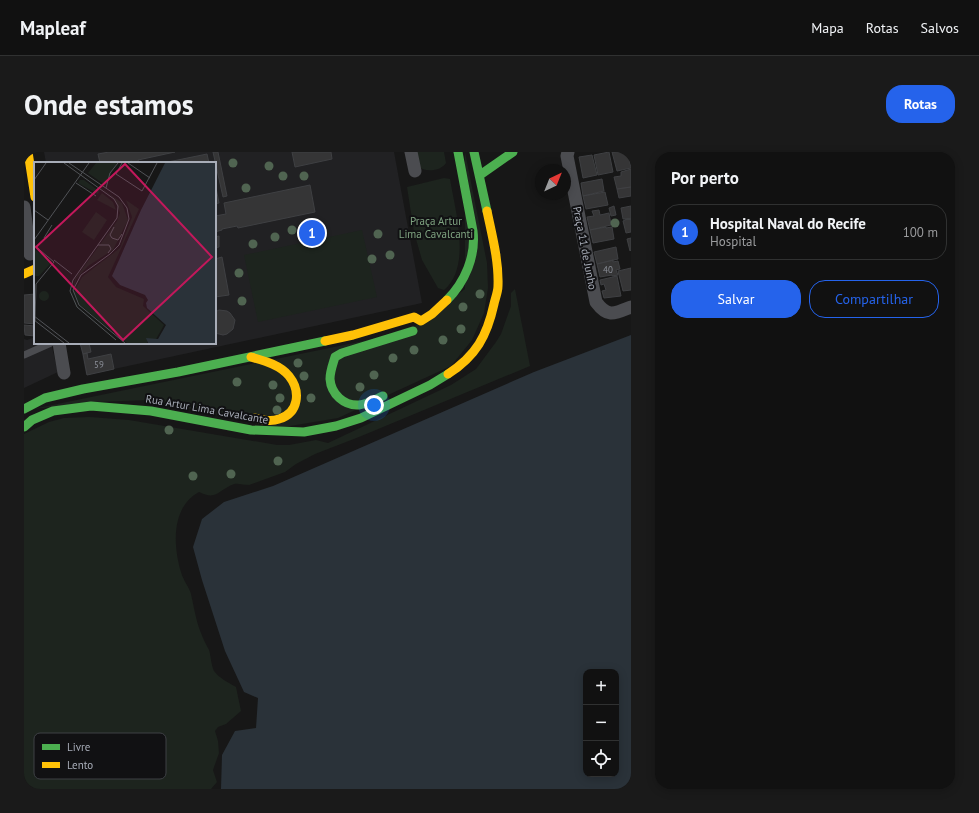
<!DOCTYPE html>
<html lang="pt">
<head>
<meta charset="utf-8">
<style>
  body { margin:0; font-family:"PT Sans",sans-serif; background:#1a1a1a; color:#f1f3f6 }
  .controls { position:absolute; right:12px; bottom:12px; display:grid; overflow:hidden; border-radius:8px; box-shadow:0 2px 10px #0003 }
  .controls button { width:36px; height:36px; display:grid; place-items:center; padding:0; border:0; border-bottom:1px solid #303131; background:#111; color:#f1f3f6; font:20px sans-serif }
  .compass { position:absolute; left:511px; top:12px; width:36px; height:36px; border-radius:50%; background:#111; box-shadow:0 2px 10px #0003; rotate:43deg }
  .you { position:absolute; left:350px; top:253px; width:14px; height:14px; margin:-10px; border:3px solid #fff; border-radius:50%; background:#1a73e8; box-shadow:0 0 0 6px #1a73e833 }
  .badge { display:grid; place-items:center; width:26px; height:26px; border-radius:50%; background:#2563eb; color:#fff; font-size:13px; font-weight:700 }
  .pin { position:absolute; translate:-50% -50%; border:2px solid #fff; box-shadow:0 1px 4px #0006 }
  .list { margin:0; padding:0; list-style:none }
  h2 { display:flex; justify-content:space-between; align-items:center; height:52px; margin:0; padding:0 16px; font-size:17px }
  h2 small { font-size:13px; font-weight:400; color:#9c9d9f }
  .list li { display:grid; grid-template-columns:26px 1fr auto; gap:12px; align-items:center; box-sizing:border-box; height:56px; margin:0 8px 8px; padding:0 8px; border:1px solid #303131; border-radius:16px }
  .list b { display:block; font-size:15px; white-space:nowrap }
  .list p { margin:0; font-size:13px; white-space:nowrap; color:#9c9d9f }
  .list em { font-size:13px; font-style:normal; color:#9c9d9f }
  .actions { display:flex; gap:8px; padding:12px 16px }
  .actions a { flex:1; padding:9px 0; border:1px solid #2563eb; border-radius:16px; text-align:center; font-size:14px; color:#2563eb }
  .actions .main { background:#2563eb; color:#fff }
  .icon { flex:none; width:22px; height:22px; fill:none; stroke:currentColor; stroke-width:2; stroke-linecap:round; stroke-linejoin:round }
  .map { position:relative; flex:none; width:607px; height:637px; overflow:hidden; border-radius:16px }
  header { display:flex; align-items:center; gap:24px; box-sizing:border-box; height:56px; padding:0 20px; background:#111; border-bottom:1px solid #303131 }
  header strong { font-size:19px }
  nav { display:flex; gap:22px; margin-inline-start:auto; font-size:14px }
  .intro { display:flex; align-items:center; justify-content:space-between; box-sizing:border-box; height:96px; padding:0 24px }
  h1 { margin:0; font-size:28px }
  .button { padding:10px 18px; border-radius:16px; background:#2563eb; color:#fff; font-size:14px; font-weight:700 }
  main { display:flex; gap:24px; padding:0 24px }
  aside { flex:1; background:#111; border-radius:16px; box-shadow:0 2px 10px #0003 }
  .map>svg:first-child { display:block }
</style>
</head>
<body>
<header>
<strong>Mapleaf</strong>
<nav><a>Mapa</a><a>Rotas</a><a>Salvos</a></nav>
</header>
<div class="intro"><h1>Onde estamos</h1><a class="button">Rotas</a></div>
<main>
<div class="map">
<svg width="607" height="637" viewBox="0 0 607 637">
  <rect width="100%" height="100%" fill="#171717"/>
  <path fill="#212123" d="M20,0H370L398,151L62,223L56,191H191V11H22Z
    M11,185V191H27L34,220L0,236V187L3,188Z"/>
  <path fill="#1d241e" d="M385,0H420L422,11C417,19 401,21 394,14C390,10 388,4 385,0Z
    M441,0L463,111L464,136L460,161L448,188L427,214L314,266L254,276L126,248L71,250L9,257L383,180L441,137Z
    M420,26L426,27C431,58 448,115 420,138L414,136L398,108L390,80L383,35Z
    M338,78L353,145L234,170L220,103Z
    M491,137L506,214L335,285L291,302L272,312L261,320L225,333C220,333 214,331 210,332C194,338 193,349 175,340C147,355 149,394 157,420C159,428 165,435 167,442C170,455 172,469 177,481C179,487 182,492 185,498C187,504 187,513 190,519C195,526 205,531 212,535L217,559L202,572L194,575L191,579L194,589L195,601L189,618L193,630L187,637H0V282L25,270L40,266L66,265L105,268L253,293H265L292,288L304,291L427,233L452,217L472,190L477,182L487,154V141Z"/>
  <path fill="#2a3239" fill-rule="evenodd" d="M607,183V637H197L198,603L211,579L232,576L234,546L220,540L201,499L178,428L169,395L178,367L200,350L249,334L510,220ZM562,520H592V622H562Z"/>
  <path fill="#353536" stroke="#3f4043" d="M85,0H151L114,8L115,11H108V9L100,11H76L74,2Z
    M189,0H194L203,44L199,45Z
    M268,0H307L308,7L271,15Z
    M585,0L589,20L574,23L570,3Z
    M588,0H604L607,16L593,19Z
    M183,2L185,11H139Z
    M568,3L573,23L559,26L555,5Z
    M607,17V35L593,37L590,25L597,24V20Z
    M578,27L580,39L559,44L557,31Z
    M191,31L195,51L191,52Z
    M286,33L291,60L214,76L213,74L198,77V78L191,80V64L202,62L200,51Z
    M607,35V44L595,46L593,37Z
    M581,40L584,53L562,57L559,44Z
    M590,54L592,63L587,64L585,56Z
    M607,54V67H599L597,56Z
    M575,58L576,63L585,61L587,73L566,78L563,65L570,64L568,59Z
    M603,67H607V80L602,81L599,69Z
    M582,75V76L588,75L590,87L569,91L566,78Z
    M195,84V95L191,96V85Z
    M607,86V98L606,99L603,87Z
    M592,95L594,107L573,112L570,100Z
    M198,105L205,143L191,145V107Z
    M589,108V110L594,109L596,117L592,118L594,123L588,124V123L576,125L573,112Z
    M607,116V138L599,139L594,119Z
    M593,124L597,144L580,146L578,139L582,138L580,132L577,133L576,128Z
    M11,142V172L0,171V143Z
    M195,158L203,159L206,161L211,168L209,177L203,182L199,183L191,181V160Z
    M0,173L11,174V184L1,183Z
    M56,191H65L67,200L59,202Z
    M63,201L64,207L87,202L90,217L63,223L59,202Z"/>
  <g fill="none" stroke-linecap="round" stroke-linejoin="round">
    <path stroke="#4b4c50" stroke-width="7" d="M0,203L27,191"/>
    <path stroke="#4b4c50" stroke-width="13" d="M387,0L391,19
      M544,0L543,4L572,150C584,166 590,162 607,155
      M0,55L6,102
      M35,191L40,221"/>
    <path stroke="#4caf50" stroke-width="9" d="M450,0L463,59
      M456,23L489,0
      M423,148C441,130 452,104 449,79L434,0
      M359,244C352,247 344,252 335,253C320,254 307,242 306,227C306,219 309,212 311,205L318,201L389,179
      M0,257L21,246L59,237L154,220L301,189
      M0,275L8,268L29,259L67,254L127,259L227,278L280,280L312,274L337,266L406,233L424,222"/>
    <path stroke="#ffc107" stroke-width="9" d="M4,0L11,45
      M0,122L11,117
      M301,189L329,183L390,165L397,169L408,162L423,148
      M227,205C241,209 256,213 265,224C277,239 275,261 255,267C247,270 239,268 231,266
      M424,222C452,204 463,184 470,152C471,147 474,140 474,134C475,109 468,83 463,59"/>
  </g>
  <g fill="#506451">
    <circle cx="209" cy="11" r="4.5"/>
    <circle cx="245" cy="14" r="4.5"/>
    <circle cx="259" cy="24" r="4.5"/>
    <circle cx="280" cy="24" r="4.5"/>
    <circle cx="222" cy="36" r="4.5"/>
    <circle cx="591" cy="71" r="4.5"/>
    <circle cx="268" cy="78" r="4.5"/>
    <circle cx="354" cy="82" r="4.5"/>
    <circle cx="251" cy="85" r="4.5"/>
    <circle cx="229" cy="92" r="4.5"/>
    <circle cx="366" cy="103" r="4.5"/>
    <circle cx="348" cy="107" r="4.5"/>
    <circle cx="215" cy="121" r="4.5"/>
    <circle cx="456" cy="142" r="4.5"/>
    <circle cx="218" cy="149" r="4.5"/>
    <circle cx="439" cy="155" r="4.5"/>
    <circle cx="437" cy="177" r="4.5"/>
    <circle cx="419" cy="188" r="4.5"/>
    <circle cx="390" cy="198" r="4.5"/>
    <circle cx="369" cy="206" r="4.5"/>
    <circle cx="274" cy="211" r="4.5"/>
    <circle cx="350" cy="223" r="4.5"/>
    <circle cx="280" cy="224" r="4.5"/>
    <circle cx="213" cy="230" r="4.5"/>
    <circle cx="249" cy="233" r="4.5"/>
    <circle cx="336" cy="235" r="4.5"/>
    <circle cx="256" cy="246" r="4.5"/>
    <circle cx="287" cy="246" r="4.5"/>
    <circle cx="253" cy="258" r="4.5"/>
    <circle cx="145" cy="278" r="4.5"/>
    <circle cx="254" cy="309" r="4.5"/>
    <circle cx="207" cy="322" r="4.5"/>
    <circle cx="169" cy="324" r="4.5"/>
  </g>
  <g text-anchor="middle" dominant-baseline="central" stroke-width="4" stroke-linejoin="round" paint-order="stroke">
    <g font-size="9" fill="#8b8f98">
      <text x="584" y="117">40</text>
      <text x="75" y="212">59</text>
    </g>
    <g font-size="11" fill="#7fa381" stroke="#111113">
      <text x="412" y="69">Praça Artur<tspan x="412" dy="13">Lima Cavalcanti</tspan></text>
    </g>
    <g font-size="11" fill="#a8adb8" stroke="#111113">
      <text transform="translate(561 96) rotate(79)">Praça 11 de Junho</text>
      <text transform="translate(183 257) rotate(10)">Rua Artur Lima Cavalcante</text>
    </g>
  </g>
  <g transform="translate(10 10)">
    <rect width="182" height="182" fill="#171717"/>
    <path d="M62,1H83L71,23L54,11ZM50,13L88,41L94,58L79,88L54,104L42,117L39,134L44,145L88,181L43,145L38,134L41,117L83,59L86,51L80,36ZM46,18H50L65,29L64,32L44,21ZM68,31L79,40L82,48L63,38ZM92,38L105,47L74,115L82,125L110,137L109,144L130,163L121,179H113V181H93L46,143L40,130L48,115L86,86L98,55ZM62,50L73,58L60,78L48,70ZM0,87L18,100L5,114H0ZM5 134a5 5 0 1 1 10 0a5 5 0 1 1-10 0Z" fill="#1d241e"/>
    <path d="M131,1H182V181H114L112,176L124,177L132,163L113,146L112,141L114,138L111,133L86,123L78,114L107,48Z" fill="#2a3239"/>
    <path fill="none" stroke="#515357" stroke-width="1" d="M30,1L80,37L84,44L83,56L39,118L36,129L43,145L82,178M35,1L85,35L93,46L95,57L85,83L76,92L47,113L39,128L45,143L91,181M88,1L82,12L108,29L123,1M94,1L116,16M0,18L12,1M42,21L62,34M72,26L76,11L84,1M0,48L14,58M80,65L76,73L78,76L84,78L88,72M10,76L18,63M0,78L55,1M0,83L20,100L2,122L1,159M64,83H75L77,87L74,91M20,98L38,112M0,154L35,181M0,158L30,181"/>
    <path fill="#c2185b" fill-opacity="0.15" stroke="#c2185b" stroke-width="2" d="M91,2L178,95L89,178L2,85Z"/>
    <rect width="182" height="182" fill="none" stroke="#a8adb8" stroke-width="2"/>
  </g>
  <rect x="10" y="581" width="132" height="46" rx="6" fill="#111113" stroke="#3e4045" stroke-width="1"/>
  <rect x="18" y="592" width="18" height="6" fill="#4caf50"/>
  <rect x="18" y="610" width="18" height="6" fill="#ffc107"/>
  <g font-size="11" fill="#a8adb8">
    <text x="43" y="599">Livre</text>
    <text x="43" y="617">Lento</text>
  </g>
</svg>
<div class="controls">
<button>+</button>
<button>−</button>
<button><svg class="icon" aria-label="locate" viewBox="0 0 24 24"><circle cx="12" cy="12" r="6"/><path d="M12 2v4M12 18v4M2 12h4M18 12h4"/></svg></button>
</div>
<svg class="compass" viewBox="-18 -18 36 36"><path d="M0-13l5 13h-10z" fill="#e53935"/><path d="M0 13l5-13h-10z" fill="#9c9d9f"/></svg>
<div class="you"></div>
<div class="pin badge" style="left:288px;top:81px">1</div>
</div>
<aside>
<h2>Por perto<small></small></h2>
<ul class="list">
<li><span class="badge">1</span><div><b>Hospital Naval do Recife</b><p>Hospital</p></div><em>100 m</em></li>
</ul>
<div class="actions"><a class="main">Salvar</a><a>Compartilhar</a></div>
</aside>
</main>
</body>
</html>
